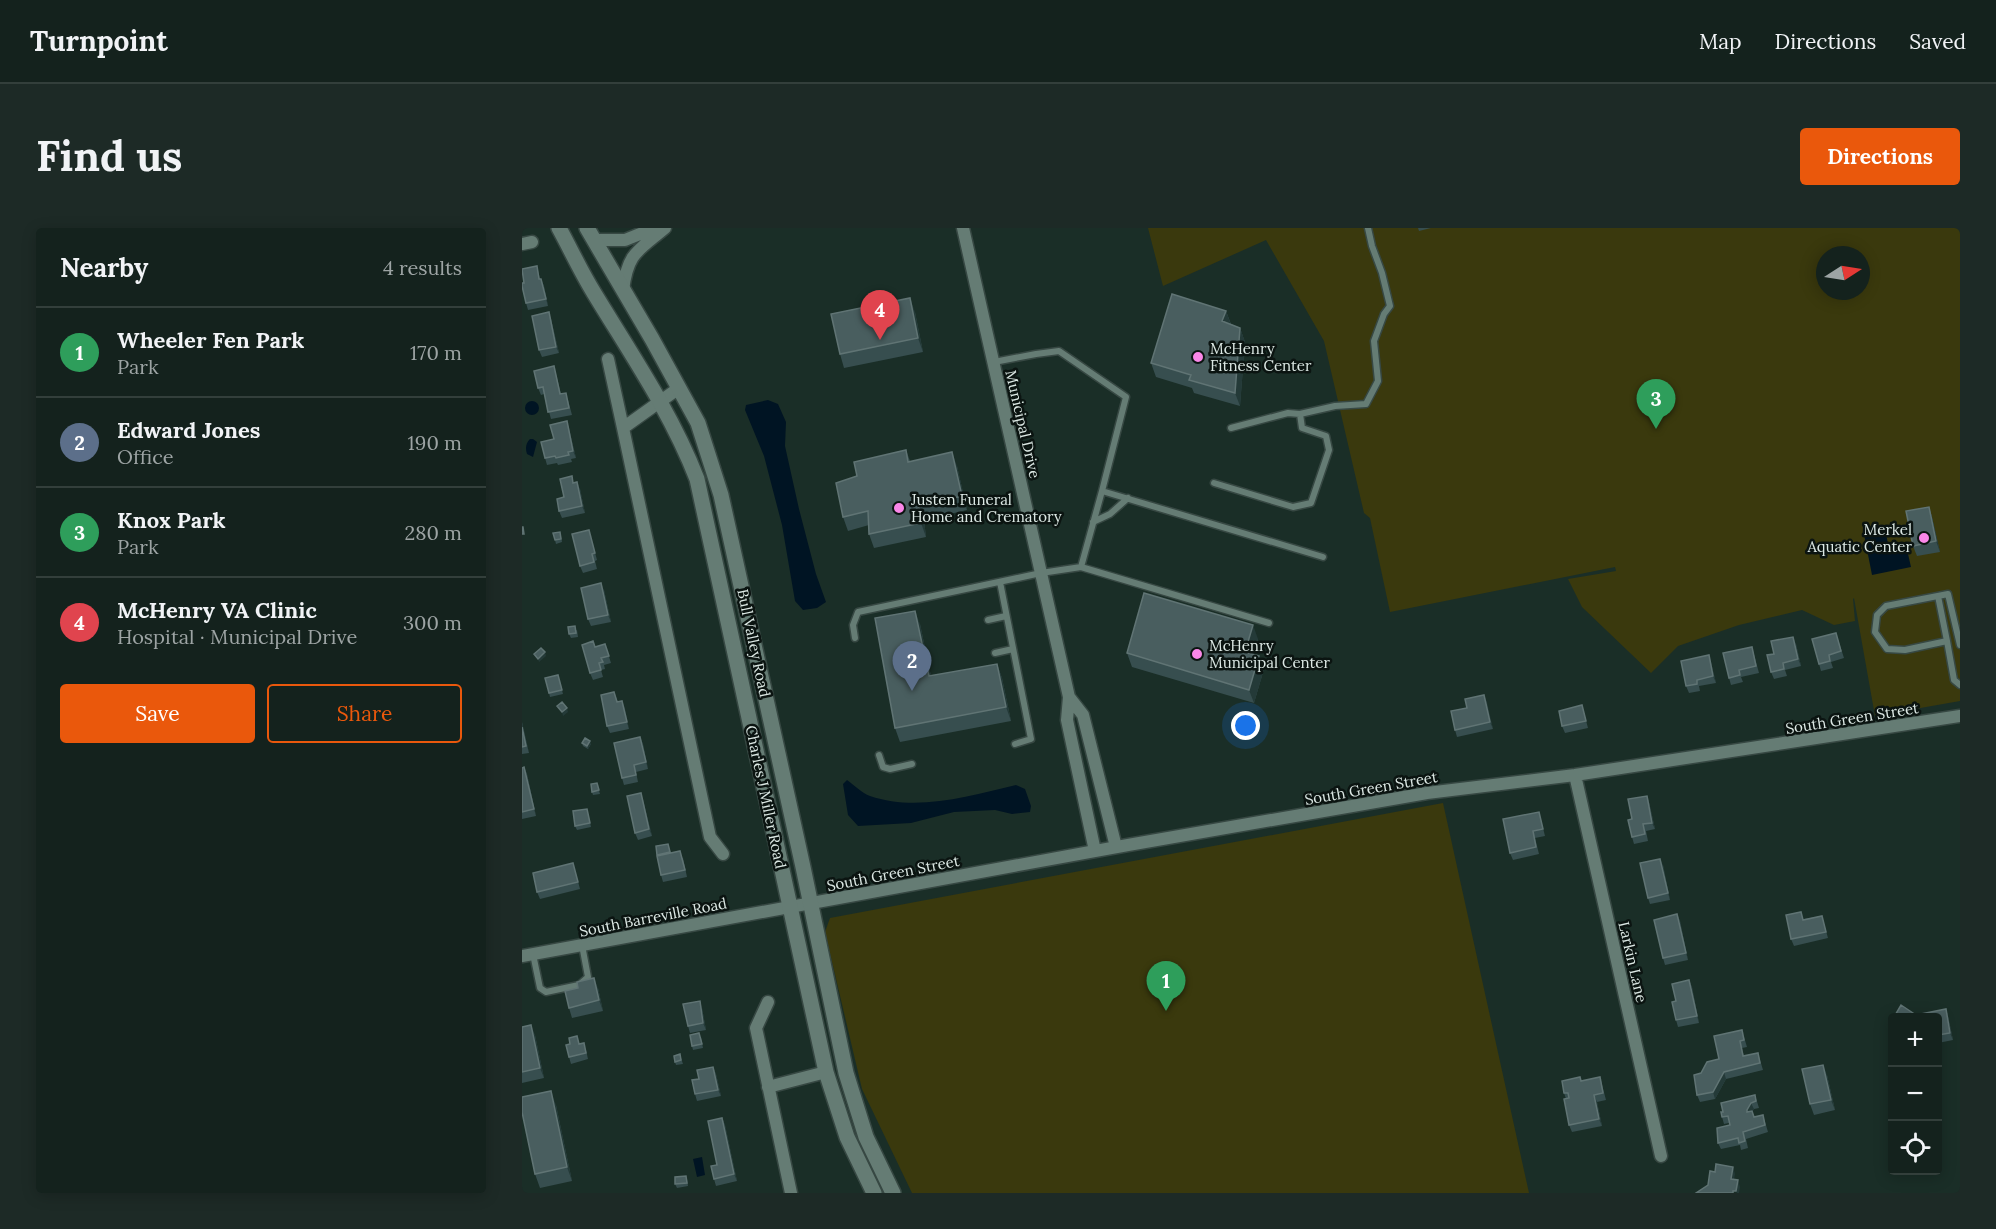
<!DOCTYPE html>
<html lang="en">
<head>
<meta charset="utf-8">
<style>
  body { margin:0; font-family:Lora,serif; background:#1d2a26; color:#f1f3f6 }
  .controls { position:absolute; right:18px; bottom:18px; display:grid; overflow:hidden; border-radius:6px; box-shadow:0 3px 15px #0003 }
  .controls button { width:54px; height:54px; display:grid; place-items:center; padding:0; border:0; border-bottom:2px solid #333f3b; background:#14221d; color:#f1f3f6; font:30px sans-serif }
  .compass { position:absolute; left:1294px; top:18px; width:54px; height:54px; border-radius:50%; background:#14221d; box-shadow:0 3px 15px #0003; rotate:78deg }
  .you { position:absolute; left:724px; top:498px; width:21px; height:21px; margin:-15px; border:4px solid #fff; border-radius:50%; background:#1a73e8; box-shadow:0 0 0 9px #1a73e833 }
  .badge { display:grid; place-items:center; width:39px; height:39px; border-radius:50%; background:#ea580c; color:#fff; font-size:20px; font-weight:700 }
  .pin { position:absolute; translate:-50% -50px; filter:drop-shadow(0 2px 3px #0008) }
  .pin::after { content:''; position:absolute; top:32px; width:21px; height:18px; background:inherit; clip-path:polygon(0 0,100% 0,50% 100%) }
  .list { margin:0; padding:0; list-style:none }
  h2 { display:flex; justify-content:space-between; align-items:center; height:78px; margin:0; padding:0 24px; font-size:26px }
  h2 small { font-size:20px; font-weight:400; color:#9da4a4 }
  .list li { display:grid; grid-template-columns:39px 1fr auto; gap:18px; align-items:center; box-sizing:border-box; height:90px; padding:0 24px; border-top:2px solid #333f3b }
  .list b { display:block; font-size:22px; white-space:nowrap }
  .list p { margin:0; font-size:20px; white-space:nowrap; color:#9da4a4 }
  .list em { font-size:20px; font-style:normal; color:#9da4a4 }
  .actions { display:flex; gap:12px; padding:18px 24px }
  .actions a { flex:1; padding:14px 0; border:2px solid #ea580c; border-radius:6px; text-align:center; font-size:21px; color:#ea580c }
  .actions .main { background:#ea580c; color:#fff }
  .icon { flex:none; width:33px; height:33px; fill:none; stroke:currentColor; stroke-width:2; stroke-linecap:round; stroke-linejoin:round }
  .map { position:relative; flex:none; width:1438px; height:965px; overflow:hidden; border-radius:6px }
  header { display:flex; align-items:center; gap:36px; box-sizing:border-box; height:84px; padding:0 30px; background:#14221d; border-bottom:2px solid #333f3b }
  header strong { font-size:28px }
  nav { display:flex; gap:33px; margin-inline-start:auto; font-size:21px }
  .intro { display:flex; align-items:center; justify-content:space-between; box-sizing:border-box; height:144px; padding:0 36px }
  h1 { margin:0; font-size:42px }
  .button { padding:15px 27px; border-radius:6px; background:#ea580c; color:#fff; font-size:21px; font-weight:700 }
  main { display:flex; gap:36px; padding:0 36px }
  aside { flex:1; background:#14221d; border-radius:6px; box-shadow:0 3px 15px #0003 }
  .map>svg:first-child { display:block }
</style>
</head>
<body>
<header>
<strong>Turnpoint</strong>
<nav><a>Map</a><a>Directions</a><a>Saved</a></nav>
</header>
<div class="intro"><h1>Find us</h1><a class="button">Directions</a></div>
<main>
<aside>
<h2>Nearby<small>4 results</small></h2>
<ul class="list">
<li><span class="badge" style="background:#2e9e5b">1</span><div><b>Wheeler Fen Park</b><p>Park</p></div><em>170 m</em></li>
<li><span class="badge" style="background:#5c6f8a">2</span><div><b>Edward Jones</b><p>Office</p></div><em>190 m</em></li>
<li><span class="badge" style="background:#2e9e5b">3</span><div><b>Knox Park</b><p>Park</p></div><em>280 m</em></li>
<li><span class="badge" style="background:#e0444e">4</span><div><b>McHenry VA Clinic</b><p>Hospital · Municipal Drive</p></div><em>300 m</em></li>
</ul>
<div class="actions"><a class="main">Save</a><a>Share</a></div>
</aside>
<div class="map">
<svg width="1438" height="965" viewBox="0 0 1438 965">
  <rect width="100%" height="100%" fill="#1a2e27"/>
  <path fill="#3a390d" fill-rule="evenodd" d="M626,0H1438V473L1353,488L1332,370L1331,371L1333,393L1312,397L1280,382L1217,397L1156,418L1129,445L1060,379L1046,351L1094,343L1093,339L868,384L848,290L842,285L802,113L744,12L641,58ZM1303,27H1339V63H1303Z
    M921,575L1007,965H390L340,861L303,704L308,690Z"/>
  <path fill="#001423" d="M246,172L256,176L264,194L263,218L277,281L294,346L304,374L295,380L281,382L273,373L260,297L242,228L223,182L224,177Z
    M3 180a7 7 0 1 1 14 0a7 7 0 1 1-14 0Z
    M8,211H11L15,214L11,229L5,226C3,220 4,215 8,211Z
    M1362,297L1367,320L1384,317L1389,339L1350,347L1341,301Z
    M325,552C332,557 340,565 348,568C395,584 447,568 494,557L503,561L509,578L508,584L490,586L473,582L432,584L389,595L336,598L326,587L321,556Z
    M180,929L183,947L175,949L171,931Z"/>
  <g fill="none" stroke-linecap="round" stroke-linejoin="round">
    <defs>
      <path id="service" d="M472,134L514,126L537,123L604,169L580,263
        M778,186L813,178L844,176L856,153L852,113L862,86L868,78L860,45L850,18L846,0
        M692,255L771,279L789,275L807,222L804,208L780,200L778,186L766,185L709,200
        M571,294L588,286L606,270
        M559,339L747,395
        M478,354L509,511L493,516
        M1416,368L1425,413
        M466,392L484,388
        M333,410L331,397L336,384L519,345L559,339L580,263L801,329
        M1438,417L1426,366L1364,378L1355,387L1353,404L1365,421L1383,422L1425,413L1432,452L1438,457
        M473,425L491,421
        M357,527L361,539L368,541L390,536
        M11,726L18,760L24,764L57,757L66,749L60,717"/>
      <path id="minor" d="M441,0L547,469L545,492L573,623
        M72,12H103L133,0
        M0,16L10,14
        M101,62C106,24 116,23 143,0
        M86,131L101,200
        M157,160L101,200L188,609L201,626
        M547,469L561,487L594,619
        M1053,547L1139,928
        M0,728L606,617L905,565L1053,547L1438,488
        M246,774L234,800L269,965
        M246,859L304,844"/>
      <path id="tertiary" d="M37,0C49,22 59,44 72,65C109,126 149,184 175,251L304,844L325,909L352,965
        M65,0L130,111L176,195L199,267L281,639L324,845L344,909L371,965"/>
    </defs>
    <use href="#service" stroke="#374843" stroke-width="9"/>
    <use href="#minor" stroke="#374843" stroke-width="15"/>
    <use href="#tertiary" stroke="#374843" stroke-width="18"/>
    <use href="#service" stroke="#657c74" stroke-width="6"/>
    <use href="#minor" stroke="#657c74" stroke-width="12"/>
    <use href="#tertiary" stroke="#657c74" stroke-width="15"/>
  </g>
  <path fill="#374e4f" d="M896,0H909L897,3Z
    M15,38L18,51H19L22,58L26,78L6,82L4,75L2,55Z
    M704,83L709,96L718,100L723,114L718,178L672,165L670,160L634,149L629,135Z
    M393,84L401,124L322,140L318,126Z
    M29,91L37,125L20,129L17,122Z
    M32,138L39,166L46,172L50,187L29,191L22,166L19,167L16,160Z
    M45,193L54,230L49,231L50,234L36,237L35,235L25,237L23,230L32,211Z
    M384,222L388,233L435,238L445,282L402,292L404,309L352,320L347,306V297L326,303L321,289L335,248Z
    M52,255L58,261L63,285L40,290L37,283L42,269Z
    M1407,279L1410,289L1418,324L1395,328L1391,318Z
    M67,302L75,332L73,333L75,341L61,345L58,338Z
    M39,308L40,314L34,316L33,312Z
    M82,362L89,394L69,398L66,391Z
    M398,396L409,448L475,436L480,450L489,493L378,514L373,500Z
    M55,402L56,409L49,410L47,406Z
    M1314,405L1322,430L1309,434L1311,440L1299,443L1297,436Z
    M736,411L731,426L742,441L732,475L610,439L605,425Z
    M83,416L89,435L82,437L83,441L79,442L81,449L71,452L68,445L73,419Z
    M1274,416L1279,438L1263,442L1265,448L1252,451L1249,444L1252,426Z
    M1230,419L1237,445L1219,449L1221,454L1209,457L1207,450Z
    M1187,427L1194,455L1177,458L1178,463L1167,465L1164,458Z
    M36,447L41,466L28,469L27,465Z
    M92,464L96,474L100,473L107,501L88,505L85,498Z
    M962,467L971,501L935,509L933,502L945,480Z
    M1060,477L1066,500L1043,505L1040,498Z
    M0,494L7,525L0,526Z
    M118,509L121,516L126,541L114,544L116,554L102,557L100,550Z
    M60,515L69,516L66,521L61,518Z
    M2,539L5,546L14,588L0,591V540Z
    M75,555L78,566L71,567L70,564Z
    M1125,568L1127,574L1133,601L1124,603L1126,613L1112,616L1110,609V591Z
    M121,572L130,608L116,612L113,605Z
    M65,581L69,599L55,602L53,598Z
    M1017,584L1023,608L1013,610L1017,626L991,632L988,625Z
    M146,616L149,625L161,630L165,649L141,654L139,647L134,618Z
    M1141,637L1148,672L1128,676L1126,670Z
    M53,642L58,661L18,671L15,664Z
    M1155,686L1158,693L1166,732L1143,737L1141,730Z
    M1300,688L1306,710L1272,718L1269,711L1282,691Z
    M1167,752L1170,759L1177,795L1156,799L1154,792V773Z
    M56,760H76L81,783L50,790L47,780Z
    M180,780L184,802L168,805L166,798Z
    M1424,781L1426,788L1431,812L1416,815V789L1394,787Z
    M0,799L13,807L22,850L0,855Z
    M179,809L181,820L171,822L170,818Z
    M1222,809L1225,819L1220,820L1222,828L1236,825L1241,842L1204,851L1193,871L1178,874L1175,867L1179,845L1197,831Z
    M58,816L64,822L66,831L49,836L47,829Z
    M159,830L161,836L154,837L153,834Z
    M191,839L194,846L199,868L175,873L173,866Z
    M1305,847L1313,882L1292,887L1288,876Z
    M1078,849L1084,872L1075,874L1080,898L1050,904L1047,897L1044,871L1042,865L1059,853Z
    M1233,867L1237,880L1232,881L1230,884L1232,889L1241,887L1246,904L1224,911L1226,920L1219,922L1218,917L1199,921L1196,915L1208,897L1207,895L1202,896L1200,889L1201,884Z
    M34,877L50,953L18,960L13,946Z
    M200,890L203,897L215,953L194,958L192,951L195,937Z
    M165,951L166,958L155,960L153,956Z"/>
  <path fill="#243a38" d="M19,51L22,58L26,78L24,71Z
    M388,70L393,84L401,124L396,110Z
    M704,83L709,97L700,93Z
    M27,84L29,91L37,125L34,119Z
    M718,100L723,114L718,178L713,165Z
    M45,193L47,200L54,230L51,223Z
    M430,224L435,238L445,282L440,268Z
    M55,254L58,261L63,285L60,278Z
    M397,279L402,292L404,309L399,295Z
    M1407,279L1410,289L1418,324L1414,313Z
    M79,355L82,362L89,394L86,387Z
    M393,383L398,396L412,462L407,448Z
    M731,397L736,411L728,437L723,424Z
    M1271,409L1274,416L1279,438L1276,431Z
    M23,424L24,428L17,434L16,431Z
    M1187,427L1189,434L1194,455L1191,448Z
    M737,428L742,441L732,475L727,462Z
    M475,436L480,450L489,493L484,479Z
    M962,467L965,474L971,501L968,494Z
    M100,473L103,480L107,501L105,494Z
    M45,480L46,484L41,488L40,484Z
    M0,494L7,525L0,499Z
    M118,509L121,516L126,541L124,534Z
    M68,513L69,516L66,521L65,518Z
    M2,539L5,546L14,588L12,581Z
    M119,565L121,572L130,608L127,601Z
    M1125,568L1127,574L1133,601L1130,595Z
    M1138,631L1141,637L1148,672L1146,665Z
    M1155,686L1158,693L1166,732L1164,725Z
    M72,750L76,760L81,783L77,772Z
    M1167,752L1170,759L1177,795L1175,788Z
    M178,773L180,780L184,802L181,795Z
    M1424,781L1426,788L1431,812L1428,805Z
    M9,797L13,807L22,850L18,840Z
    M1301,837L1305,847L1313,882L1309,872Z
    M191,839L194,846L199,868L196,862Z
    M1202,844L1204,851L1193,871L1191,864Z
    M29,863L34,877L50,953L45,939Z
    M1072,867L1075,874L1080,898L1077,891Z
    M1229,875L1232,881L1230,884L1233,890L1227,888L1225,882Z
    M200,890L203,897L215,953L212,946Z
    M1211,939L1213,946L1211,958L1209,951Z
    M1216,952L1218,959L1217,965H1215L1214,963Z"/>
  <path fill="#495e5f" stroke="#607474" stroke-width="1.5" d="M15,38L17,51H19L24,71L4,75L0,58V55H2L0,41Z
    M650,66L704,83L700,93L718,100L713,165L667,152L669,147L629,135Z
    M388,70L396,110L318,126L309,86Z
    M27,84L34,119L17,122L10,88Z
    M32,138L38,166L44,165L47,180L26,184L21,159L16,160L12,143Z
    M45,193L51,223L46,224L47,227L34,230L33,228L23,230L19,214L32,211L28,197Z
    M384,222L386,234L430,224L440,268L397,279L399,295L347,306L346,283L321,289L314,255L335,248L332,234Z
    M50,248L51,255L55,254L60,278L37,283L35,271L42,269L38,251Z
    M1407,279L1414,313L1391,318L1384,283Z
    M0,299H1L2,306H0Z
    M67,302L73,325L70,326L72,334L58,338L50,306Z
    M38,304L39,311L33,312L31,305Z
    M79,355L86,387L66,391L59,360Z
    M622,365L731,397L723,424L737,428L727,462L605,425Z
    M393,383L407,448L475,436L484,479L373,500L353,390Z
    M53,398L54,405L47,406L46,399Z
    M1314,405L1319,423L1307,427L1308,433L1297,436L1290,411Z
    M1271,409L1276,431L1261,435L1262,441L1249,444L1245,427L1252,426L1249,413Z
    M71,413L73,419L83,416L87,428L79,430L81,434L77,435L79,442L68,445L60,417Z
    M1230,419L1234,438L1217,442L1218,447L1207,450L1201,425Z
    M19,420L23,424L16,431L12,426Z
    M1187,427L1191,448L1175,452V456L1164,458L1159,433Z
    M36,447L40,462L27,465L23,450Z
    M92,464L95,474L100,473L105,494L85,498L79,467Z
    M962,467L968,494L933,502L929,483L945,480L943,471Z
    M40,474L45,480L40,484L35,478Z
    M1060,477L1064,493L1040,498L1037,483Z
    M0,499L4,518L0,519Z
    M118,509L124,534L112,537L114,547L100,550L92,515Z
    M63,510L68,513L65,518L60,515Z
    M2,539L12,581L0,584V540Z
    M75,555L77,562L70,564L69,556Z
    M119,565L127,601L113,605L105,568Z
    M1125,568L1130,595L1121,596L1123,606L1110,609L1106,592L1110,591L1106,571Z
    M65,581L68,595L53,598L51,583Z
    M1017,584L1021,601L1011,603L1014,619L988,625L981,591Z
    M146,616L148,624L135,627L134,618Z
    M158,623L163,642L139,647L135,628Z
    M1138,631L1146,665L1126,670L1118,635Z
    M51,635L56,654L15,664L11,645Z
    M1279,684L1281,692L1300,688L1304,704L1269,711L1264,687Z
    M1155,686L1164,725L1141,730L1132,692Z
    M72,750L77,772L47,780L43,763L56,760L55,754Z
    M1167,752L1175,788L1154,792L1150,774L1154,773L1150,756Z
    M178,773L181,795L166,798L161,776Z
    M1379,777L1394,787L1424,781L1428,805L1416,807V789H1372Z
    M1371,792V800L1367,798Z
    M9,797L18,840L0,844V799Z
    M1220,802L1222,812L1218,813L1221,828L1236,825L1238,835L1202,844L1191,864L1175,867L1172,847L1179,845L1185,834L1197,831L1192,808Z
    M177,805L180,816L170,818L168,807Z
    M55,808L57,816L62,815L64,825L47,829L44,817L48,816L47,810Z
    M158,826L159,832L153,834L152,828Z
    M1301,837L1309,872L1288,876L1280,841Z
    M191,839L196,862L173,866L170,852L177,851L175,842Z
    M1058,849L1059,853L1078,849L1081,865L1072,867L1077,891L1047,897L1042,871L1047,870L1046,865H1042L1040,853Z
    M29,863L45,939L13,946L0,884V869Z
    M1233,867L1234,873L1229,875L1225,882V884L1230,883L1232,889L1241,887L1243,897L1221,904L1223,913L1217,915L1216,910L1196,915L1195,900L1208,897L1206,888L1200,889L1199,884H1201L1199,875Z
    M200,890L212,946L192,951L189,938L195,937L186,893Z
    M1194,936L1211,939L1209,951L1216,952L1214,963H1211V965H1174L1186,957L1188,943L1193,944Z
    M164,948L165,955L153,956V949Z"/>
  <g fill="#fa87e8" stroke="#0b1411" stroke-width="2">
    <circle cx="676" cy="129" r="6"/>
    <circle cx="377" cy="280" r="6"/>
    <circle cx="1402" cy="310" r="6"/>
    <circle cx="675" cy="426" r="6"/>
  </g>
  <g text-anchor="middle" dominant-baseline="central" stroke-width="5" stroke-linejoin="round" paint-order="stroke">
    <g font-size="15" fill="#dce8e4" stroke="#0b1411" text-anchor="start">
      <text x="688" y="120">McHenry<tspan x="688" dy="17">Fitness Center</tspan></text>
      <text x="389" y="271">Justen Funeral<tspan x="389" dy="17">Home and Crematory</tspan></text>
      <text x="1390" y="301" text-anchor="end">Merkel<tspan x="1390" dy="17">Aquatic Center</tspan></text>
      <text x="687" y="417">McHenry<tspan x="687" dy="17">Municipal Center</tspan></text>
    </g>
    <g font-size="15" fill="#dce8e4" stroke="#0b1411">
      <text transform="translate(501 196) rotate(77)">Municipal Drive</text>
      <text transform="translate(232 415) rotate(78)">Bull Valley Road</text>
      <text transform="translate(1330 490) rotate(-9)">South Green Street</text>
      <text transform="translate(849 560) rotate(-10)">South Green Street</text>
      <text transform="translate(244 569) rotate(78)">Charles J Miller Road</text>
      <text transform="translate(371 645) rotate(-11)">South Green Street</text>
      <text transform="translate(131 689) rotate(-11)">South Barreville Road</text>
      <text transform="translate(1111 734) rotate(77)">Larkin Lane</text>
    </g>
  </g>
</svg>
<div class="controls">
<button>+</button>
<button>−</button>
<button><svg class="icon" aria-label="locate" viewBox="0 0 24 24"><circle cx="12" cy="12" r="6"/><path d="M12 2v4M12 18v4M2 12h4M18 12h4"/></svg></button>
</div>
<svg class="compass" viewBox="-18 -18 36 36"><path d="M0-13l5 13h-10z" fill="#e53935"/><path d="M0 13l5-13h-10z" fill="#9da4a4"/></svg>
<div class="you"></div>
<div class="pin badge" style="left:644px;top:783px;background:#2e9e5b">1</div>
<div class="pin badge" style="left:390px;top:463px;background:#5c6f8a">2</div>
<div class="pin badge" style="left:1134px;top:201px;background:#2e9e5b">3</div>
<div class="pin badge" style="left:358px;top:112px;background:#e0444e">4</div>
</div>
</main>
</body>
</html>
